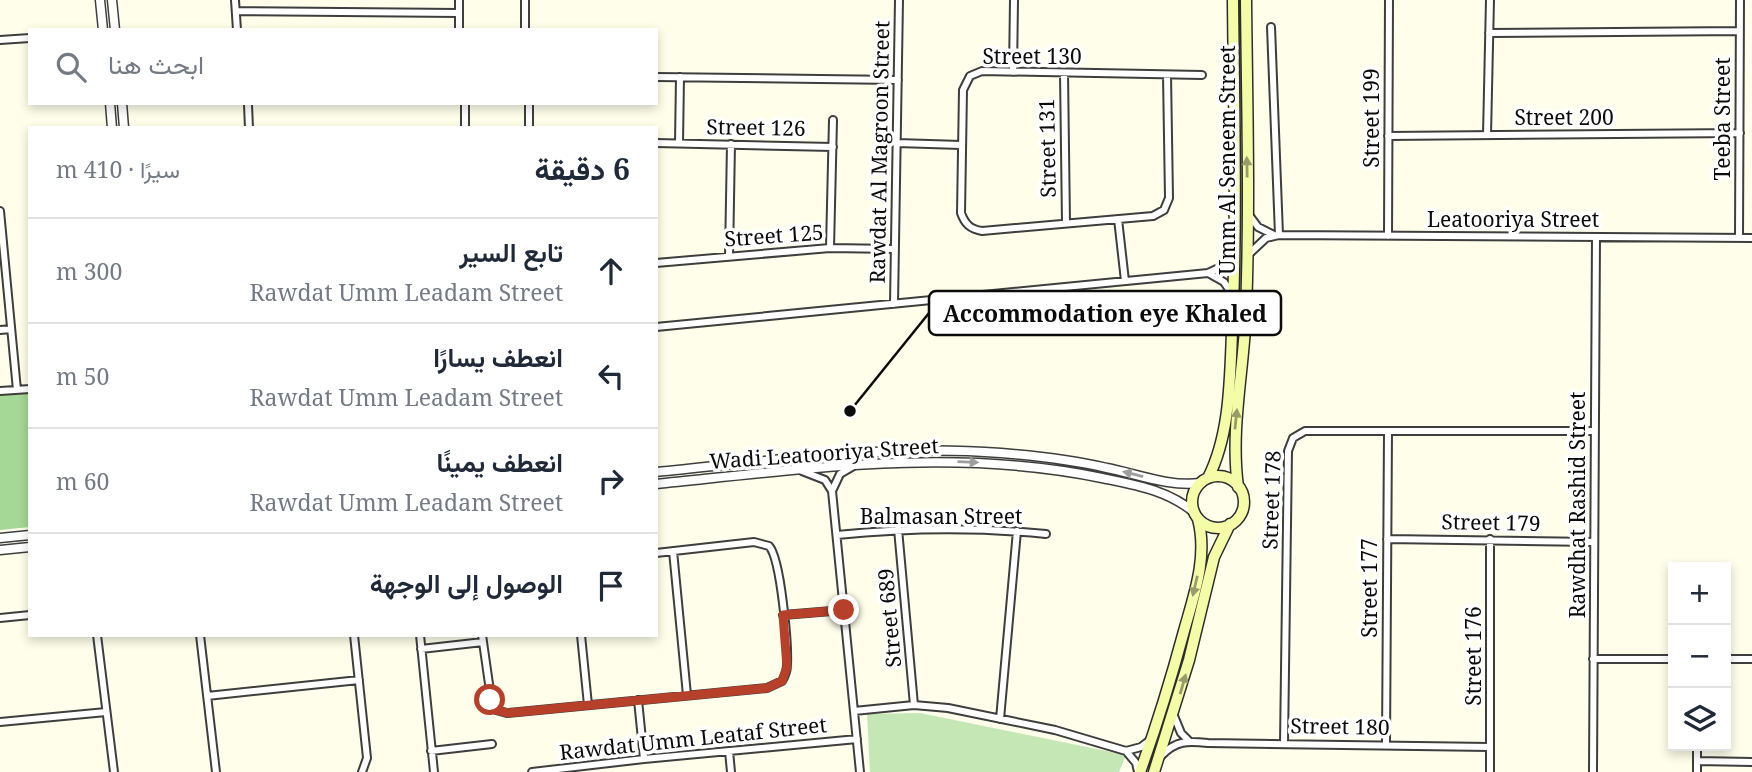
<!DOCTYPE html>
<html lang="ar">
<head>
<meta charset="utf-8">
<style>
  body { margin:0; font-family:"Noto Serif",Vazirmatn,serif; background:#f6f6f7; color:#1f2937; direction:rtl }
  .controls { position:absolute; right:21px; bottom:21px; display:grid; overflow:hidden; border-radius:0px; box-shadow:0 4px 10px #0003 }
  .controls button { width:63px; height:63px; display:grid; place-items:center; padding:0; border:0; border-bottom:2px solid #e0e1e3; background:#fff; color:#1f2937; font:35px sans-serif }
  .stop { position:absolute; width:21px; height:21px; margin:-16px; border:5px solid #b64029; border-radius:50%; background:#fff }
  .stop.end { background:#b64029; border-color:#fff; box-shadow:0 2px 7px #0008 }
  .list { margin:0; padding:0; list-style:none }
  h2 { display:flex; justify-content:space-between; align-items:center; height:91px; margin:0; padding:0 28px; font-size:30px }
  h2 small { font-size:23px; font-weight:400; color:#747a83 }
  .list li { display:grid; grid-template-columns:46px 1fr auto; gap:21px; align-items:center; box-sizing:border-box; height:105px; padding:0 28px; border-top:2px solid #e0e1e3 }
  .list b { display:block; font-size:26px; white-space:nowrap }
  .list p { margin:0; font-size:23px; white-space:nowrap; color:#747a83 }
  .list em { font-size:23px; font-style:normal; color:#747a83 }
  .icon { flex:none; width:38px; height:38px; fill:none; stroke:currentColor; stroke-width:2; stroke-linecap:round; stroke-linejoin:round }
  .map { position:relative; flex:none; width:1752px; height:772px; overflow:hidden; direction:ltr }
  .search { position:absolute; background:#fff; box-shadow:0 4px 10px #0003; left:28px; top:28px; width:630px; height:77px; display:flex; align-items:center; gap:18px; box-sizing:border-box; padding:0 24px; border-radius:0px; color:#747a83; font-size:26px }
  .panel { position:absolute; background:#fff; box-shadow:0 4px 10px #0003; left:28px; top:126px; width:630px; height:511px; border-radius:0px; direction:rtl }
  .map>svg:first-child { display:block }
</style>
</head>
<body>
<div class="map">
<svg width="1752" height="772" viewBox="0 0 1752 772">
  <rect width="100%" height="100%" fill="#fefeea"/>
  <path fill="#c5e7b6" d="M920,713L1126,755L1119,772H870L867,714Z"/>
  <path fill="#a5d796" d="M30,390V527L0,530V392Z"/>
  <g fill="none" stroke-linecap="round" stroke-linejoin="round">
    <defs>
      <path id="minor" d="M235,0L237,30
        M525,0V30
        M236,11L459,13
        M1271,27L1279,235
        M459,30V0
        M1489,33L1740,31
        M0,40L30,38
        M1013,72L1014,0
        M1064,73L1066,223
        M1167,75L1169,198L1164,210L1153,216L982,231C970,229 965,224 961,213L963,90L970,76L982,71L1202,75
        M656,77L898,80
        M465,103V128
        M248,105L249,128
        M529,106V128
        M1487,135L1490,0
        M1388,136L1740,133
        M656,143L833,147
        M679,143L680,77
        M897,143L961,145
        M0,211L17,390
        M1249,215L1258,227L1274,235
        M1118,219L1125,281
        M1388,236L1389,0
        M1739,238L1740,0
        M830,248L833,120
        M1248,255L1266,238L1279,235L1752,238
        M729,256L731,144
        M656,263L830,248L895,249
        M1208,273L1224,282L1232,294
        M894,304L899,0
        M656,327L1208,273L1225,265L1232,255
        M0,330L11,329
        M0,391L30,389
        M802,471L825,480L832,491L860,772
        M832,491L840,474L852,467
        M898,529L914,705
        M837,535C907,528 975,527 1046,534
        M1387,539L1594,542
        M673,551L687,695
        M783,615L844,610
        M0,618L30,615
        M97,635L114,772
        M200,635L216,772
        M354,635L367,758L362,772
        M420,635L434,772
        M482,635L492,705L496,710L507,713L767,688L782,681C785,676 787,671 787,665C788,644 781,559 769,546L754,542L656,553
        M581,635L588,705
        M421,649L483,642
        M1593,659H1673
        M1726,659H1752
        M207,696L359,680
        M638,700L644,759
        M854,711L914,705L948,708L1055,730L1126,751L1141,747L1149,741
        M1174,716L1181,733L1189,741
        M1000,719L1017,531
        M0,722L106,712
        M1284,743L1288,451L1293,438L1305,431H1595
        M1386,744L1388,432
        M431,751L492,744
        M729,751L731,772
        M1126,751L1136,763L1138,772
        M1161,756C1176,740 1188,741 1208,743L1490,747
        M1697,761L1752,762
        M532,772L644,759L857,739
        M1490,772V539
        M1593,772L1596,237
        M1697,772V746"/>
      <path id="tertiary" d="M100,0L103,30
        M112,0L115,30
        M110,103L112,128
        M122,103L124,128
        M656,472C771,461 886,444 1001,453C1037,456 1072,460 1107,468C1137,474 1169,487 1200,483
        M656,484C805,469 954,447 1102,478C1136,485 1168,490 1195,513
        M0,538L30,535
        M0,550L30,547"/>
      <path id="secondary" d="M1192 502a26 26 0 1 1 52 0a26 26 0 1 1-52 0Z
        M1208,478C1230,435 1230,380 1232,332C1237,221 1234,110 1233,0
        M1238,487C1230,428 1244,370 1246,311C1250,207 1247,104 1246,0
        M1140,772C1157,725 1171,679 1184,631C1194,595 1208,557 1198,519
        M1154,772L1189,660L1214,557L1230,524"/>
    </defs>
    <use href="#minor" stroke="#3e3e3e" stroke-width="10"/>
    <use href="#tertiary" stroke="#3e3e3e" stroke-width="11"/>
    <use href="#secondary" stroke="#2d2d2d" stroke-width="13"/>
    <use href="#minor" stroke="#fff" stroke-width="6"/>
    <use href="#tertiary" stroke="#fff" stroke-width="8"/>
    <use href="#secondary" stroke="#f4fca7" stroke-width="10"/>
  </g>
  <defs><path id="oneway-solid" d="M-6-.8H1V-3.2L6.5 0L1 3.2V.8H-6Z" transform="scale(1.75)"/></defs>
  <g fill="#979c69">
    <use href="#oneway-solid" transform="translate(1247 167) rotate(-91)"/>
    <use href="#oneway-solid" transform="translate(1236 419) rotate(-84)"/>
    <use href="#oneway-solid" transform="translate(1195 586) rotate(103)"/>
    <use href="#oneway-solid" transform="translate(1183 684) rotate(-74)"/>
  </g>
  <g fill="#9d9d9d">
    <use href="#oneway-solid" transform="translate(968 462) rotate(2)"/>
    <use href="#oneway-solid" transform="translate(1133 474) rotate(-166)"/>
  </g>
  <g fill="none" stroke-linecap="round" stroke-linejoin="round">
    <path stroke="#b64029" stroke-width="9" d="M490,700L496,710L508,713L767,688L782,681L787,667L783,615L844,610"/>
  </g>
  <g text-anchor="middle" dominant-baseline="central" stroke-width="7" stroke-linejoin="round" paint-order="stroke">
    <g font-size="21" fill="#0b0b0b" stroke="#fff">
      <text x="1032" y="56">Street 130</text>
      <text x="1564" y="117">Street 200</text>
      <text transform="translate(1371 118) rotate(-90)">Street 199</text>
      <text transform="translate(1722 119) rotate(-90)">Teeba Street</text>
      <text transform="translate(756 127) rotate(1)">Street 126</text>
      <text transform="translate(1047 148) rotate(-91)">Street 131</text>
      <text transform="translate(879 152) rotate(-89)">Rawdat Al Magroon Street</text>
      <text transform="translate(1227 160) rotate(-90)">Umm Al Seneem Street</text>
      <text x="1513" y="219">Leatooriya Street</text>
      <text transform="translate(774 235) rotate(-4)">Street 125</text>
      <text transform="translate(824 453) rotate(-4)">Wadi Leatooriya Street</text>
      <text transform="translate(1271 500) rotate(-88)">Street 178</text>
      <text transform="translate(1577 505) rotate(-90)">Rawdhat Rashid Street</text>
      <text x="941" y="516">Balmasan Street</text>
      <text transform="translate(1491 522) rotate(1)">Street 179</text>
      <text transform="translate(1369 588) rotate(-90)">Street 177</text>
      <text transform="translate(889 618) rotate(-95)">Street 689</text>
      <text transform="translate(1473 656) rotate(-90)">Street 176</text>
      <text transform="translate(1340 726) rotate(1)">Street 180</text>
      <text transform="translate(693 738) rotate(-6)">Rawdat Umm Leataf Street</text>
    </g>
  </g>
  <path fill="none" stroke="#0b0b0b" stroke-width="2.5" d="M850 411L929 313"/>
  <circle fill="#0b0b0b" stroke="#fff" stroke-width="2.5" cx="850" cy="411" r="7"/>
  <rect fill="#fff" stroke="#0b0b0b" stroke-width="2.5" x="929" y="291" width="352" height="44" rx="7"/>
  <g font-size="23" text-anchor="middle" font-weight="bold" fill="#0b0b0b">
    <text x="1105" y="322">Accommodation eye Khaled</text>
  </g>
</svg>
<div class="controls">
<button>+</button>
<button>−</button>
<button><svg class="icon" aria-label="layers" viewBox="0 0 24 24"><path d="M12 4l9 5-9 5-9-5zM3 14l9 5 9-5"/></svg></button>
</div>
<div class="stop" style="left:490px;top:700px"></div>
<div class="stop end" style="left:844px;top:610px"></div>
<div class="search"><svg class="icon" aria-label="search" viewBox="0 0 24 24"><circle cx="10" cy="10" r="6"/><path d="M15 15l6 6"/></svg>ابحث هنا</div>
<section class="panel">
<h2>6 دقيقة<small>سيرًا · 410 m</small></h2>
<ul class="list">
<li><svg class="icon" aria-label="ahead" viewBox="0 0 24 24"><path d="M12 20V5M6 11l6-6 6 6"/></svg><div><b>تابع السير</b><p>Rawdat Umm Leadam Street</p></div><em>300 m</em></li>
<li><svg class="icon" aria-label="left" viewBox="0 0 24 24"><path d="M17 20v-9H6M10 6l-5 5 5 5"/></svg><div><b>انعطف يسارًا</b><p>Rawdat Umm Leadam Street</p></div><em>50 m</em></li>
<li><svg class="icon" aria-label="right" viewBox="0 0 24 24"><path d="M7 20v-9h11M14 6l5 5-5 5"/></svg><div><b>انعطف يمينًا</b><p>Rawdat Umm Leadam Street</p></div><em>60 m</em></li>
<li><svg class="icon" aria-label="arrive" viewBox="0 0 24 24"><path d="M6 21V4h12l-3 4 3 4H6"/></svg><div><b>الوصول إلى الوجهة</b></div></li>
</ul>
</section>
</div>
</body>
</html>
